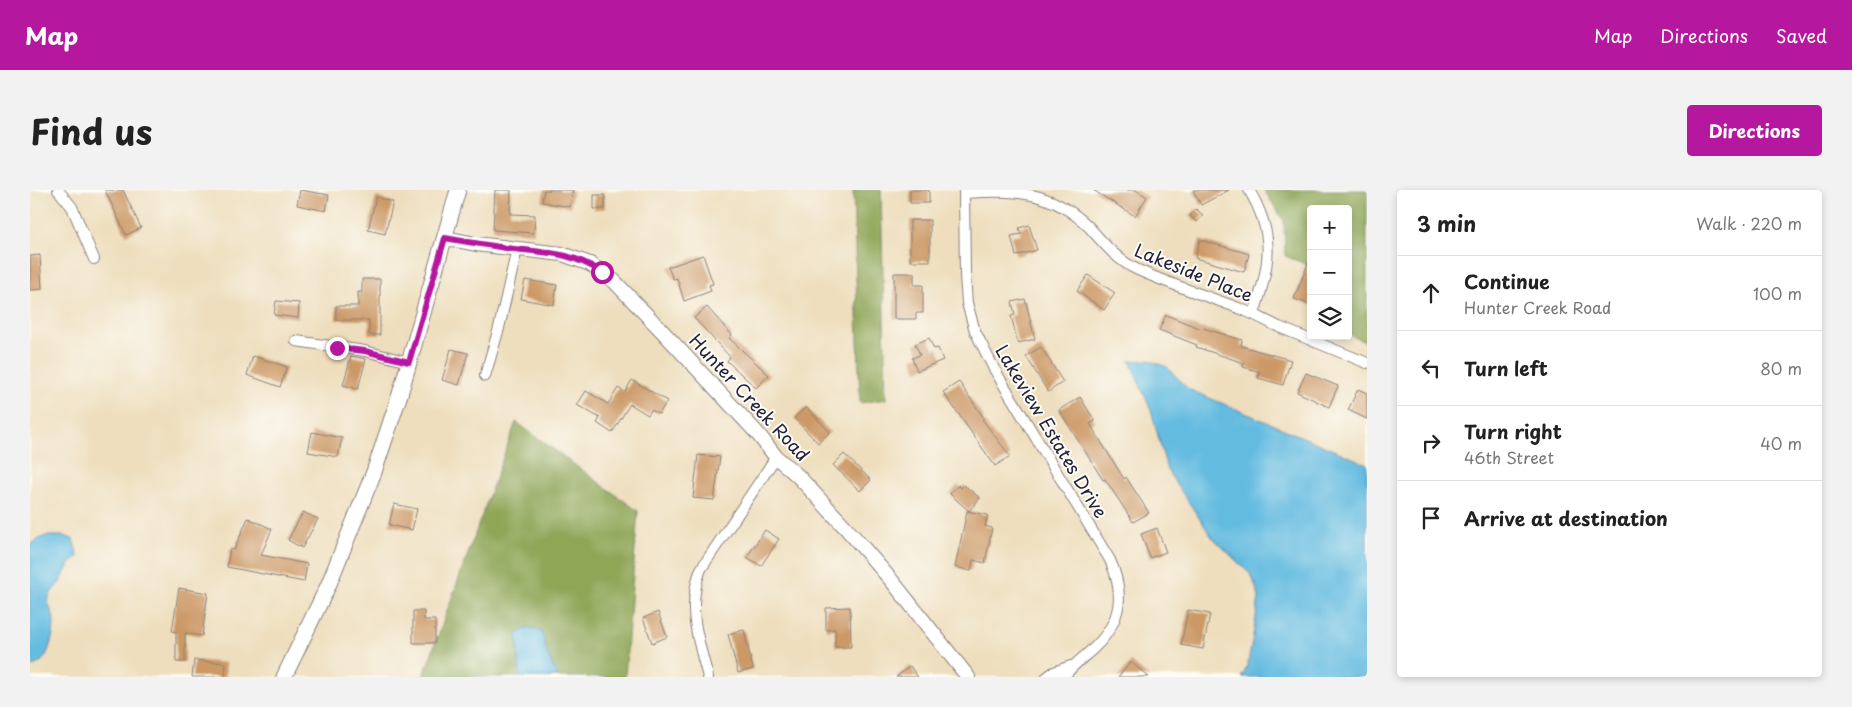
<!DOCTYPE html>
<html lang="en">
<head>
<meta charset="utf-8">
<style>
  body { margin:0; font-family:"Playpen Sans",sans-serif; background:#f2f2f2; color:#222 }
  .controls { position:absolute; right:15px; top:15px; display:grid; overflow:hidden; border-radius:5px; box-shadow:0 2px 8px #0003 }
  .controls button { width:45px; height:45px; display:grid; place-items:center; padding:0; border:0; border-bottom:1px solid #e0e0e0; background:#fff; color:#222; font:25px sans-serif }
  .stop { position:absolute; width:15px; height:15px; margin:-11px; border:4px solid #b5179e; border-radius:50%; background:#fff }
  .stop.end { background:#b5179e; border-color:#fff; box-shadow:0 1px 5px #0008 }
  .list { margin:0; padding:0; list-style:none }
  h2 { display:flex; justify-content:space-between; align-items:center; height:65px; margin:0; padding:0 20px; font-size:21px }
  h2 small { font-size:16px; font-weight:400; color:#767676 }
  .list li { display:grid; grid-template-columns:32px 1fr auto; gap:15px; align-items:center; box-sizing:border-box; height:75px; padding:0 20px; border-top:1px solid #e0e0e0 }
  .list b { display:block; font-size:19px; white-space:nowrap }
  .list p { margin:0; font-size:16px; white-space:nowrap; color:#767676 }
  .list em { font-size:16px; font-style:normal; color:#767676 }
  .icon { flex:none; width:28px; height:28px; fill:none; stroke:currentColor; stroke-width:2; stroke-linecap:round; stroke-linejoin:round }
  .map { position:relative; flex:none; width:1337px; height:487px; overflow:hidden; border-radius:5px }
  header { display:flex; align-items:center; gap:30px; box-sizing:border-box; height:70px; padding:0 25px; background:#b5179e; color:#fff }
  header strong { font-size:24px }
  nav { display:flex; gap:28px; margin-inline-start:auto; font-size:18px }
  .intro { display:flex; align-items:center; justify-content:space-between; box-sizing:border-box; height:120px; padding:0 30px }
  h1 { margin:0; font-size:35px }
  .button { padding:12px 22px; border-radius:5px; background:#b5179e; color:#fff; font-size:18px; font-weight:700 }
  main { display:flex; gap:30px; padding:0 30px }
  aside { flex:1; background:#fff; border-radius:5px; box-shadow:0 2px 8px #0003 }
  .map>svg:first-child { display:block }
</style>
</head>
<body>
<header>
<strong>Map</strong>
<nav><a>Map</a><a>Directions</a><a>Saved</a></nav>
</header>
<div class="intro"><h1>Find us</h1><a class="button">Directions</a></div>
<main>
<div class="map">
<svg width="1337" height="487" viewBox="0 0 1337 487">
  <rect width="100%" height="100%" fill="#fdfcf7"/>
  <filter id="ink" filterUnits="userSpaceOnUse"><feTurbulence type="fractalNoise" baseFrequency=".02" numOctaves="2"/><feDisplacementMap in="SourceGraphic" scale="10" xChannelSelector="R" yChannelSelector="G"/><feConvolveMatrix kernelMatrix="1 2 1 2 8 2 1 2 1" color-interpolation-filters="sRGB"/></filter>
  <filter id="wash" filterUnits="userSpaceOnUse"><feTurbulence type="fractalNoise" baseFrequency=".0096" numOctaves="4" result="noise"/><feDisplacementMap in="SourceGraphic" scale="20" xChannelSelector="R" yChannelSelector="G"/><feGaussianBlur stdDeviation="1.12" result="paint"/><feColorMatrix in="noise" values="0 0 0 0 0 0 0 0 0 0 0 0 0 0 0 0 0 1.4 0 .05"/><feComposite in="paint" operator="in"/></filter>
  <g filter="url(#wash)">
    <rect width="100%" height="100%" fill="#eedebd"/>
    <path fill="#8ea657" stroke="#586449" d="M823,0H851L856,209L830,213Z
      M1234,0H1337V153L1318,144V19H1281V76L1255,66L1254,31Z
      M486,232L608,321L595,487H393Z"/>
    <path fill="#63bbe0" stroke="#426e8e" d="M1118,170L1137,177L1158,199L1337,274V487H1212L1217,477L1222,452L1229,407L1222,386L1182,347L1137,280L1122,223L1100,171Z
      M15,346H34L43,349L48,367C36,376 37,380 30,392C27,397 21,401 19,407C17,415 21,419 23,425C26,437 21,457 15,467C12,472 5,475 0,478V354Z
      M499,437L512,442L517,463L528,487H490L487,444Z"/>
    <g id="blocks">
      <path fill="#c96" d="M75,0H93L111,38L96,45Z
        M270,0L299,5L296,21L267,15Z
        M465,0H481L480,24L505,25L504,43L463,40Z
        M514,0H543L540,17L512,12Z
        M880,0H899V13H880Z
        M1063,0H1106L1117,7L1105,26Z
        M1163,0H1199L1171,15Z
        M564,5H575V19H564Z
        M346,7L363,12L355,44L338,40Z
        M1166,19L1173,25L1167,32L1160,26Z
        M880,30H900V71H880Z
        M999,35L1007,60L986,66L981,46L991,44L989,38Z
        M1170,50L1219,64L1214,82L1165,68Z
        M10,65L12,99L0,100V66Z
        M673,65L683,94L679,95L681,101L654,111L647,88L643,89L638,77Z
        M1280,68H1281V115L1264,109Z
        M864,83H884V95H893V123H886V129H864Z
        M1058,85L1085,103L1074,120L1047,101Z
        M332,89H350V145H339V130H306V116H328V102H332Z
        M495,90L527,95L524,115L491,109Z
        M995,109L1005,149L988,153L981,126L985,125L982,112Z
        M246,111L269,113L268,128L244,125Z
        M677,117L702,145L699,148L739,185L726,198L697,171L700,167L664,128Z
        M1136,125L1172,139L1173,138L1212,150L1211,156L1261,170L1253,195L1228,188L1230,182L1213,177L1214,173L1166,157L1167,155L1129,140Z
        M899,148L904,159L908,158L913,170L887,181L882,168L890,165L885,154Z
        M1011,157L1033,192L1018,202L996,166Z
        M421,159L438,163L429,195L412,190Z
        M223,166L257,177L250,197L217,185Z
        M321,166L336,169L328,199L313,195Z
        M1276,183L1308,196L1299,217L1267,202Z
        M602,190L637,211L629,224L621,220L618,225L600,214L582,243L567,233L570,228L547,215L556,201L578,214L588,198L595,202Z
        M929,192L954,228L952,229L980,266L965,276L913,202Z
        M1328,199L1337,203V229L1318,220Z
        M1050,207L1065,231L1060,234L1094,289L1096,287L1119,323L1103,332L1075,289L1073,290L1029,220Z
        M776,217L800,242L788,253L764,228Z
        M282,242L312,248L308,267L278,262Z
        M814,264L841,290L830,301L803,275Z
        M668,265L690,267L684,310L663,308Z
        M928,295L931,298L934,295L950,308L939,321L920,304Z
        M364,314L387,319L382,340L359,335Z
        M937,321L958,325L955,336L962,338L955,373L943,370L941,381L925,377Z
        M273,322L288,329L272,358L258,350Z
        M218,328L242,339L231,365L277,374L274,392L197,377L200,359L204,360Z
        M1127,338L1136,362L1120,368L1111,344Z
        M735,340L749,349L731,376L717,367Z
        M149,398L178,403L172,446L155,443V472H146V442L142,441Z
        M820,417L821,457H805V439L796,440V418Z
        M1158,420L1180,424L1173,459L1151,455Z
        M383,421H394V430H405V453H383Z
        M628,422L637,447L622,453L613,428Z
        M714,440L723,479L708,483L698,444Z
        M164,470L196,473L195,487H162Z
        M1101,472L1119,487H1088Z
        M880,476L888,487H866Z"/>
    </g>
  </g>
  <g filter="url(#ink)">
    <use href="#blocks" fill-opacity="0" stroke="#88807c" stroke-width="1"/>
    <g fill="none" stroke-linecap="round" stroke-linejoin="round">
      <defs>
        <path id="street" d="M28,0L42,17L64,69
          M934,0L935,85L937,113L945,141L964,179L1080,370C1095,404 1092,431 1064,458C1053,468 1042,475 1034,487
          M1219,0C1247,47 1239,75 1224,124
          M934,3C986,0 1022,0 1060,38C1074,54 1088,71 1108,80C1141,95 1177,106 1211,119C1224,124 1236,131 1249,137C1278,149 1308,161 1337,173
          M266,151L335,161L379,172
          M455,186L469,138L487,59
          M678,487C668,449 656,417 671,379L746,267
          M1017,487L1024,482L1041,476"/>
        <path id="secondary" d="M415,48L446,54L532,64L560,74L584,91L633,142L728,244L746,267L768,286L816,338L862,391L938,487"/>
        <path id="primary" d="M254,487L298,396L344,282L370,204L428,0"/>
      </defs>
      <use href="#street" stroke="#88807c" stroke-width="12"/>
      <use href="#secondary" stroke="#88807c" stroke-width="16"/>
      <use href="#primary" stroke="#88807c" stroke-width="17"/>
      <use href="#street" stroke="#fff" stroke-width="10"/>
      <use href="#secondary" stroke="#fff" stroke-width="14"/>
      <use href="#primary" stroke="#fff" stroke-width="15"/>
    </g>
  </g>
  <g fill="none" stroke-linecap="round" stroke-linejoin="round" filter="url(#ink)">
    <path stroke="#b5179e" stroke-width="6" d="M307,158L335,161L379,172L415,48C438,52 461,56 484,59C521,63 539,62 572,82"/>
  </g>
  <g text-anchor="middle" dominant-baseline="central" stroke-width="4" stroke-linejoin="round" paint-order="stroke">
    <g font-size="18" fill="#22223b" stroke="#fdfcf7">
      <text transform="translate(1164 82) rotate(22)">Lakeside Place</text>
      <text transform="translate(720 207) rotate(47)">Hunter Creek Road</text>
      <text transform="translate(1022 241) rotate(59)">Lakeview Estates Drive</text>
    </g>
  </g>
</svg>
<div class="controls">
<button>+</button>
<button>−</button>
<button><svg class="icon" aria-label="layers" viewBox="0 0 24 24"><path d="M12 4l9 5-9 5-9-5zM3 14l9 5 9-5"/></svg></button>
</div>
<div class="stop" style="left:572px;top:82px"></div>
<div class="stop end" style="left:307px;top:158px"></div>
</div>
<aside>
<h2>3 min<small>Walk · 220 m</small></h2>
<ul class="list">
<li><svg class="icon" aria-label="ahead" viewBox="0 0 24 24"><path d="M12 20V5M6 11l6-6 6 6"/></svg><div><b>Continue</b><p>Hunter Creek Road</p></div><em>100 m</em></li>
<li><svg class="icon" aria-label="left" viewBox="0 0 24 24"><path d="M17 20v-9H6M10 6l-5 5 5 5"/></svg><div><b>Turn left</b></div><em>80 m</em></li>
<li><svg class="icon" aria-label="right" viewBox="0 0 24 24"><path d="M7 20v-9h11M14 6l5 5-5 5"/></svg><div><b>Turn right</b><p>46th Street</p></div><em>40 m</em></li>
<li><svg class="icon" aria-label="arrive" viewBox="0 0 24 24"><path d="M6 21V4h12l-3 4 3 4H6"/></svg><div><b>Arrive at destination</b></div></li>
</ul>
</aside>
</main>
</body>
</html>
